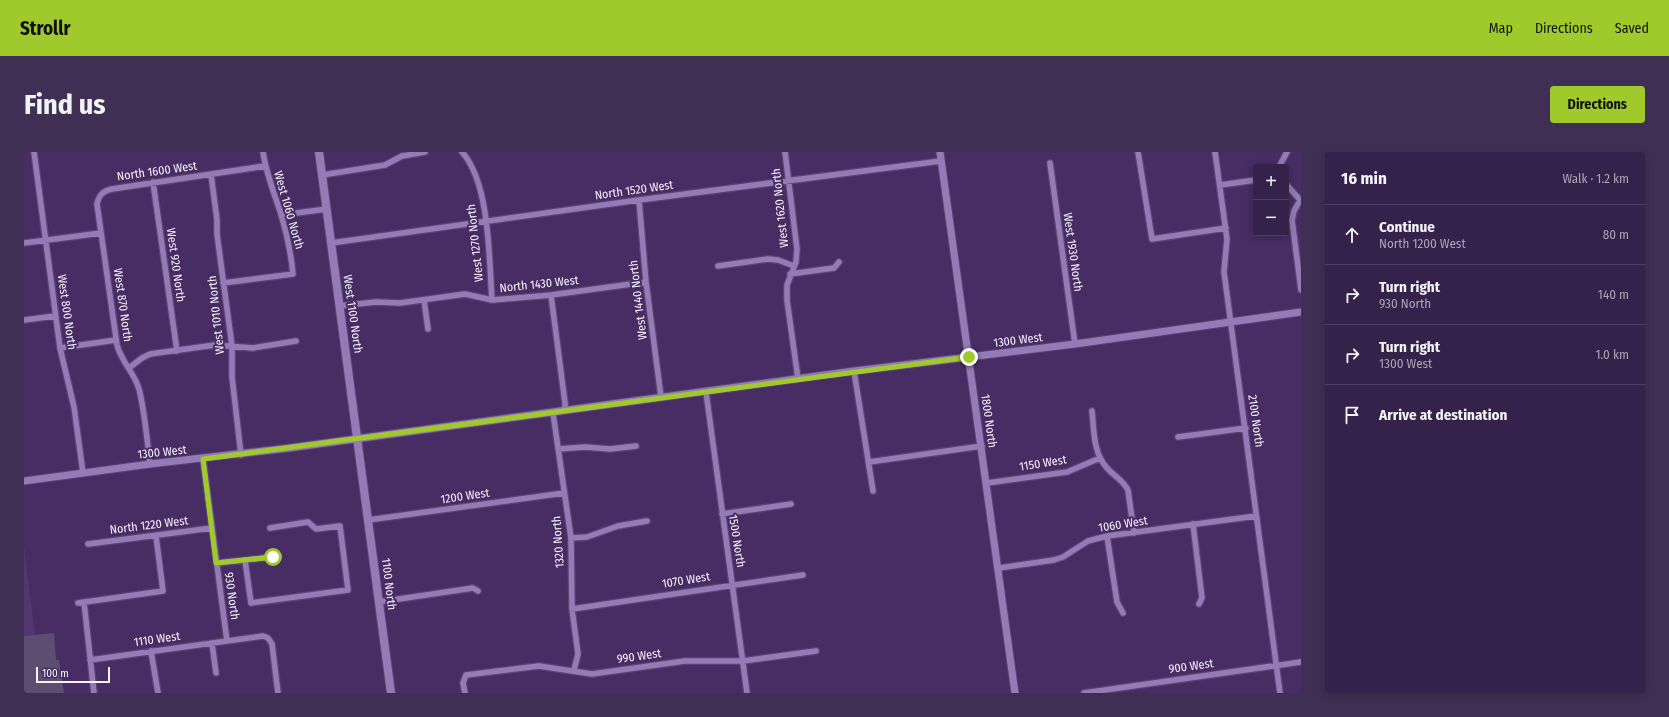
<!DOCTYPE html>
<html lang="en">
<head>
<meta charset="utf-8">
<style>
  body { margin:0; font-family:"Fira Sans Condensed",sans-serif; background:#402f54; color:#f1f3f6 }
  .controls { position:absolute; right:12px; top:12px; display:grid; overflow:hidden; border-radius:4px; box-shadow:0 2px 10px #0003 }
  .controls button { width:36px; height:36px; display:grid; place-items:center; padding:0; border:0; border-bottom:1px solid #4f3f62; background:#35224a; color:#f1f3f6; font:20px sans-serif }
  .scale { position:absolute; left:12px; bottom:10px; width:74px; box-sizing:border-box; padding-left:4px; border:2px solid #f6f1fe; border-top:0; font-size:11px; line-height:14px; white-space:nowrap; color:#f6f1fe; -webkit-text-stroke:3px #472d63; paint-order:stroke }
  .stop { position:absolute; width:12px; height:12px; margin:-9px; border:3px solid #a0c92c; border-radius:50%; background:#fff }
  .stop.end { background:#a0c92c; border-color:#fff; box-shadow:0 1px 4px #0008 }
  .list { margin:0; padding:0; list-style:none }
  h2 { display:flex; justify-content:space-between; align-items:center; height:52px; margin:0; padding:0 16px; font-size:17px }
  h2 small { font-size:13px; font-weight:400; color:#aaa4b5 }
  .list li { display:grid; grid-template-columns:26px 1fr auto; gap:12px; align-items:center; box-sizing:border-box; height:60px; padding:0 16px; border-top:1px solid #4f3f62 }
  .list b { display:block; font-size:15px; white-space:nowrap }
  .list p { margin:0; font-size:13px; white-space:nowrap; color:#aaa4b5 }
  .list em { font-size:13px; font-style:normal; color:#aaa4b5 }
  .icon { flex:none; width:22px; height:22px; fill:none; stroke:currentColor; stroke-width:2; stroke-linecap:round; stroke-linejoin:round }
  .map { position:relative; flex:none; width:1277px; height:541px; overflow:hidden; border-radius:4px }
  header { display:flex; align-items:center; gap:24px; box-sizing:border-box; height:56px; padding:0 20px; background:#a0c92c; color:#111 }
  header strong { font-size:19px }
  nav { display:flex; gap:22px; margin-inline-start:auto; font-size:14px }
  .intro { display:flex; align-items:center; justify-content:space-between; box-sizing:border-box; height:96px; padding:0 24px }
  h1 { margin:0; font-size:28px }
  .button { padding:10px 18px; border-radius:4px; background:#a0c92c; color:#111; font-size:14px; font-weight:700 }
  main { display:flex; gap:24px; padding:0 24px }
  aside { flex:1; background:#35224a; border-radius:4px; box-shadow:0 2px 10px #0003 }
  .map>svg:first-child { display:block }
</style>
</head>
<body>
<header>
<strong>Strollr</strong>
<nav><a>Map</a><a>Directions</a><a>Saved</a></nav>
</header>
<div class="intro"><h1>Find us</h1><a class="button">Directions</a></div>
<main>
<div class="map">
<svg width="1277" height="541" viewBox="0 0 1277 541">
  <rect width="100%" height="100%" fill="#472d63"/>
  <path fill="#523671" d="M0,394L11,483L0,484Z"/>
  <path fill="#5d4e71" d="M30,481L32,508H35L40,541H0V484Z"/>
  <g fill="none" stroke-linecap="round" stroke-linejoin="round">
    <defs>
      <path id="minor" d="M10,0L36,196L50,255L59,321
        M438,0C466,31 465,107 468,148
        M761,0L773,97L772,110L763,133V148L774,227
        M1114,0L1128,87L1202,76
        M1191,0L1203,87L1200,120L1256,541
        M1026,11L1051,192
        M1255,15L1263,0
        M187,22L193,68V82L208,194V225L217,303
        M298,23L361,13L378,4L401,0
        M129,30L153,199
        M1262,32L1276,48L1270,59L1268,68L1277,138
        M1196,33L1232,28
        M615,48L622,130L637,245
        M257,63L303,57
        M0,91L77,81
        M307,91L615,48L917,9
        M694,114L744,107L754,108L770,114
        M766,122L810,116L815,110
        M199,131L269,122C267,101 263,82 257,62C250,41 242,21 239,0
        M527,143L541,251V259
        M400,148L404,177
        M315,154L352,150L376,151L441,142L468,148L527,143L622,130
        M0,168L31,164
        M36,196L92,188
        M105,216L118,206L126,202L191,193L229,196L272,189
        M830,219L849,339
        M682,240L723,541
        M1068,259C1070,278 1069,301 1083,316C1090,324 1099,328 1104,338L1110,381
        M529,261L547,386L548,457L554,502L550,518
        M1154,285L1222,276
        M534,297L561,295L586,297L612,294
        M179,307L203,489
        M845,310L958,294
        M126,312C123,289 121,260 115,237C110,220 98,211 93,193L73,52C75,43 79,39 88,37L241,14
        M963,331L1043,320L1076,306
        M698,362L767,352
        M344,368L540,341
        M1169,372L1178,446L1175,452
        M1083,384L1093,450L1099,461
        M547,386L563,385L594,374L623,369
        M64,392L188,376
        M221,408L227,451L324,438L316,374L292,377L284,370L246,376
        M193,411L249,405
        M975,416L1030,408L1039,405L1064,389L1083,384L1232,364
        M60,450L70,541
        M355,450L449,436L454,439
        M54,451L139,439L132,384
        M548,457L779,423
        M188,491L192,521
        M127,499L134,541
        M66,508L239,484L244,486L248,492L254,541
        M441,541L439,531L442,523L515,514L568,522L661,509H719L792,499
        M1060,541L1277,510"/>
      <path id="tertiary" d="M916,0L991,541
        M0,329L126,312L265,296L830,219L1051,192L1277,160"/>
      <path id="secondary" d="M295,0L367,541"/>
    </defs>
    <use href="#minor" stroke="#59446f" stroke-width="8"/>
    <use href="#tertiary" stroke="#59446f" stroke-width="9"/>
    <use href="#secondary" stroke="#59446f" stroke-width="10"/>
    <use href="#minor" stroke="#947ab6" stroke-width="5.5"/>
    <use href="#tertiary" stroke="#947ab6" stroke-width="7"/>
    <use href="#secondary" stroke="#947ab6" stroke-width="8"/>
  </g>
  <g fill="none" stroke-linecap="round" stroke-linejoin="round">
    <path stroke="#a0c92c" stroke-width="5" d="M249,405L192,411L179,307L945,205"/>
  </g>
  <g text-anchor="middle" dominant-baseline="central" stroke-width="4" stroke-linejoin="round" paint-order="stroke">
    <g font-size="12" fill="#f6f1fe" stroke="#472d63">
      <text transform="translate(133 19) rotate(-8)">North 1600 West</text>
      <text transform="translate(610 38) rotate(-8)">North 1520 West</text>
      <text transform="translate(756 56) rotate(-96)">West 1620 North</text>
      <text transform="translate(265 58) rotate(74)">West 1060 North</text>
      <text transform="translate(451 91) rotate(-96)">West 1270 North</text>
      <text transform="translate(1049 100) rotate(82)">West 1930 North</text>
      <text transform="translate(152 113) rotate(82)">West 920 North</text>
      <text transform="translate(515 132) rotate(-6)">North 1430 West</text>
      <text transform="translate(614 148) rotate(-97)">West 1440 North</text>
      <text transform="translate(99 153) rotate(82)">West 870 North</text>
      <text transform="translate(43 160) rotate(82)">West 800 North</text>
      <text transform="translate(329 162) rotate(82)">West 1100 North</text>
      <text transform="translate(192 163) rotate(-96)">West 1010 North</text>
      <text transform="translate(994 188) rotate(-7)">1300 West</text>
      <text transform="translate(965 269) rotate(82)">1800 North</text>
      <text transform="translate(1232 269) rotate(82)">2100 North</text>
      <text transform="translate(138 300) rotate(-6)">1300 West</text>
      <text transform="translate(1019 311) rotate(-9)">1150 West</text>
      <text transform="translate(441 344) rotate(-8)">1200 West</text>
      <text transform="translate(1099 372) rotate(-9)">1060 West</text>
      <text transform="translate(125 373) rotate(-7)">North 1220 West</text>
      <text transform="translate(713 389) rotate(81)">1500 North</text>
      <text transform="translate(534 390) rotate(-94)">1320 North</text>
      <text transform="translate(662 428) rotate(-9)">1070 West</text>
      <text transform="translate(365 432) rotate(83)">1100 North</text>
      <text transform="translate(208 444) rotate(82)">930 North</text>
      <text transform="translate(133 487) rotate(-8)">1110 West</text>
      <text transform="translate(615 504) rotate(-8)">990 West</text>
      <text transform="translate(1167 514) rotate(-8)">900 West</text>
    </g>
  </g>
</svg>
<div class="controls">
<button>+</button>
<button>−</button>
</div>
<div class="scale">100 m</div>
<div class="stop" style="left:249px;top:405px"></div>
<div class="stop end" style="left:945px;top:205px"></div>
</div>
<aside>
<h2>16 min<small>Walk · 1.2 km</small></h2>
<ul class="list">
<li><svg class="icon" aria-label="ahead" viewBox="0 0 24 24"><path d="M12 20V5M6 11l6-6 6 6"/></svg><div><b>Continue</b><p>North 1200 West</p></div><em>80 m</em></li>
<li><svg class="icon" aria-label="right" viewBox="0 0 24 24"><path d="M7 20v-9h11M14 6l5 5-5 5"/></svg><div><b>Turn right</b><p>930 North</p></div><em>140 m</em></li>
<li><svg class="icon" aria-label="right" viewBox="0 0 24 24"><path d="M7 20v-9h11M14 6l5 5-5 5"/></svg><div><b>Turn right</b><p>1300 West</p></div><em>1.0 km</em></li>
<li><svg class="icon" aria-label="arrive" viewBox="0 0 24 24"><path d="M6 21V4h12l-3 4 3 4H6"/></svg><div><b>Arrive at destination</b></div></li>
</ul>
</aside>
</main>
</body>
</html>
